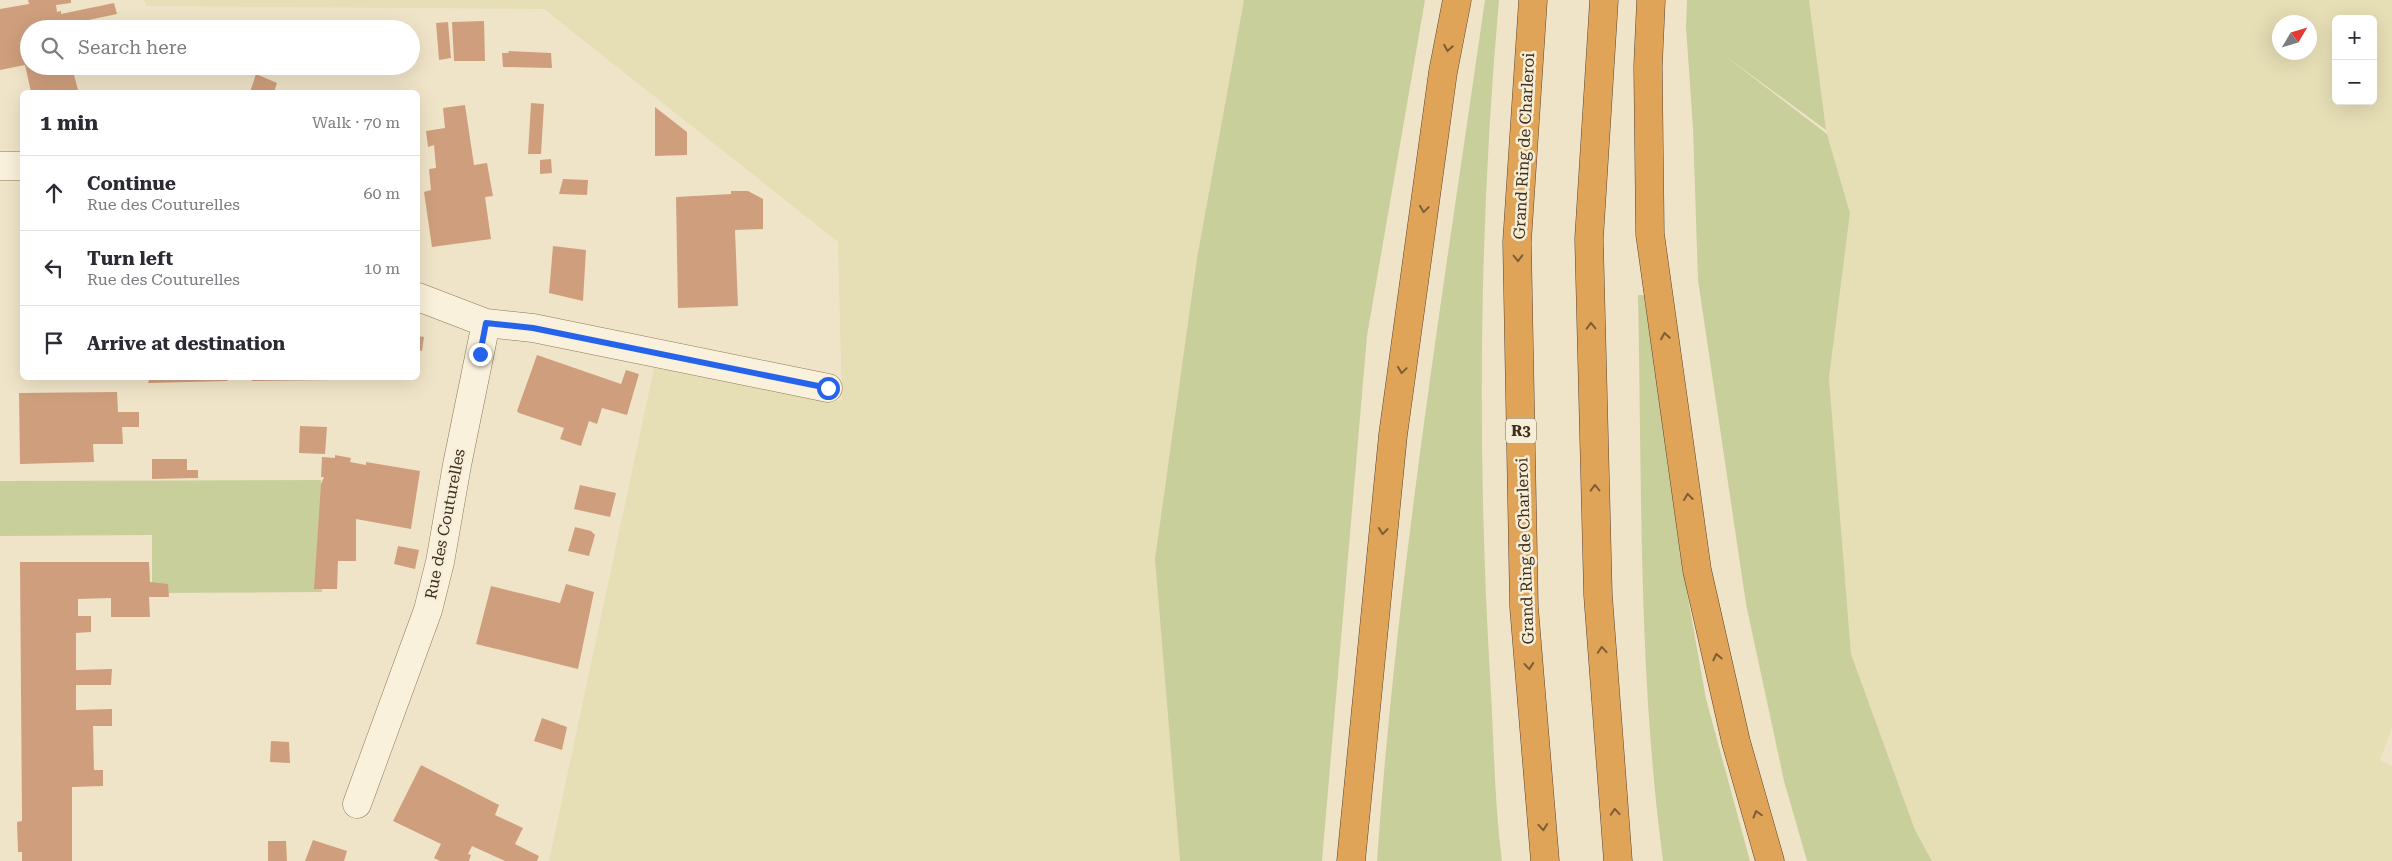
<!DOCTYPE html>
<html lang="en">
<head>
<meta charset="utf-8">
<style>
  body { margin:0; font-family:"Roboto Serif",serif; background:#f2f2f3; color:#2b2b33 }
  .controls { position:absolute; right:15px; top:15px; display:grid; overflow:hidden; border-radius:8px; box-shadow:0 5px 20px #0002 }
  .controls button { width:45px; height:45px; display:grid; place-items:center; padding:0; border:0; border-bottom:1px solid #e1e1e2; background:#fff; color:#2b2b33; font:25px sans-serif }
  .compass { position:absolute; left:2272px; top:15px; width:45px; height:45px; border-radius:50%; background:#fff; box-shadow:0 5px 20px #0002; rotate:52deg }
  .stop { position:absolute; width:15px; height:15px; margin:-11px; border:4px solid #2563eb; border-radius:50%; background:#fff }
  .stop.end { background:#2563eb; border-color:#fff; box-shadow:0 1px 5px #0008 }
  .list { margin:0; padding:0; list-style:none }
  h2 { display:flex; justify-content:space-between; align-items:center; height:65px; margin:0; padding:0 20px; font-size:21px }
  h2 small { font-size:16px; font-weight:400; color:#7c7c81 }
  .list li { display:grid; grid-template-columns:32px 1fr auto; gap:15px; align-items:center; box-sizing:border-box; height:75px; padding:0 20px; border-top:1px solid #e1e1e2 }
  .list b { display:block; font-size:19px; white-space:nowrap }
  .list p { margin:0; font-size:16px; white-space:nowrap; color:#7c7c81 }
  .list em { font-size:16px; font-style:normal; color:#7c7c81 }
  .icon { flex:none; width:28px; height:28px; fill:none; stroke:currentColor; stroke-width:2; stroke-linecap:round; stroke-linejoin:round }
  .map { position:relative; flex:none; width:2392px; height:861px; overflow:hidden }
  .search { position:absolute; background:#fff; box-shadow:0 5px 20px #0002; left:20px; top:20px; width:400px; height:55px; display:flex; align-items:center; gap:12px; box-sizing:border-box; padding:0 18px; border-radius:28px; color:#7c7c81; font-size:19px }
  .panel { position:absolute; background:#fff; box-shadow:0 5px 20px #0002; left:20px; top:90px; width:400px; height:290px; border-radius:8px }
  .map>svg:first-child { display:block }
</style>
</head>
<body>
<div class="map">
<svg width="2392" height="861" viewBox="0 0 2392 861">
  <rect width="100%" height="100%" fill="#f0e4c8"/>
  <path fill="#e6deb5" fill-rule="evenodd" d="M144,0H1244L1197,258L1155,559L1180,861H549L654,368L842,401L838,242L544,9L146,6Z
    M1809,0H2392V728L2380,760L2392,766V861H1932L1915,830L1851,654L1829,378L1850,213L1826,130ZM2336,19H2373V101H2336ZM2280,22H2310V52H2280Z"/>
  <path fill="#c9cf9b" d="M1244,0H1425L1367,336L1322,861H1180L1155,559L1197,258Z
    M1485,0H1499C1479,224 1477,451 1490,675C1494,737 1494,800 1502,861H1377C1397,572 1444,286 1485,0Z
    M1687,0H1809L1826,130L1721,53L1827,134L1850,213L1829,378L1851,654L1915,830L1932,861H1807L1784,781L1746,604L1698,280L1693,128L1686,27Z
    M1638,295H1646L1687,592L1706,699L1750,861H1663C1638,674 1642,483 1638,295Z
    M321,480L322,592L152,593V535L0,536V481Z"/>
  <path fill="#cf9f7d" d="M28,0H71V3L56,5L57,12L61,11V14L114,3L117,14L65,25L66,29H29V66H77L78,70L73,71L78,90L68,92H31L25,65L0,70V9L29,4Z
    M484,21L485,61H454L452,22Z
    M448,22L451,58L439,60L436,23Z
    M508,51L551,53L552,68L503,67L502,53H509Z
    M256,74L277,83L274,92H250Z
    M531,103L544,104L541,154H528Z
    M465,105L474,165L487,163L493,196L485,197L491,239L432,247L424,192L431,190L429,169L436,168L434,145L428,147L426,131L445,128L443,108Z
    M655,107L687,132V155L655,156Z
    M551,159L552,173L540,174V160Z
    M563,179L588,180L587,195L559,194Z
    M731,191H748L763,199V229L735,230L738,306L678,308L676,197L731,194Z
    M553,246L586,250L583,301L549,293Z
    M418,336L424,337L422,351L418,350Z
    M537,355L621,384L626,370L639,374L627,415L602,408L597,424L589,421L581,446L560,439L564,428L519,413L517,411Z
    M150,378H229L227,381L148,383Z
    M252,378H334V380L252,381Z
    M117,392L118,412H139V427H122L123,444H93L94,462L20,464L19,393Z
    M300,426L327,427L325,454L299,453Z
    M335,455L351,458L350,462L366,465V462L420,471L411,529L356,519V561H338L337,589H314L321,484L324,477H321L322,457L335,458Z
    M152,459H187V470H198V478L152,479Z
    M580,485L616,493L610,517L574,509Z
    M575,527L591,531L595,535L589,556L568,551Z
    M398,546L419,550L415,569L394,564Z
    M20,562H149L150,582L168,584L169,597H149L150,617H111V598L78,599V616H91V632L76,633V670L112,669L111,685H76V710L112,709V726H93L94,770H103V786L72,787V861H22V852H18L17,822L22,821Z
    M566,584L594,592L578,669L476,644L491,586L560,603Z
    M542,718L567,727L562,750L534,741Z
    M271,741L289,742L290,763L270,762Z
    M421,765L499,805L495,815L523,828L515,844L539,856L537,861H505L472,846L468,854L471,855L469,861H440L434,858L441,844L393,821Z
    M313,840L347,851L344,861H305Z
    M268,841H286L287,861H268Z"/>
  <g fill="none" stroke-linecap="round" stroke-linejoin="round">
    <defs>
      <path id="minor" d="M0,166H22
        M418,297L486,323L533,328L828,388
        M357,804L428,610L440,562L457,465L486,323"/>
      <path id="motorway" d="M1533,0L1517,242L1524,607L1545,861
        M1604,0L1589,239L1598,595L1618,861
        M1651,0L1648,66L1650,234L1697,570L1736,742L1770,861
        M1351,861L1393,435L1443,72L1457,0"/>
    </defs>
    <use href="#minor" stroke="#8d765c" stroke-width="29"/>
    <use href="#motorway" stroke="#5b4430" stroke-width="29"/>
    <use href="#minor" stroke="#faf1dc" stroke-width="28"/>
    <use href="#motorway" stroke="#e0a458" stroke-width="28"/>
  </g>
  <defs><path id="oneway-chevron" d="M-2-3.5L2.5 0L-2 3.5" fill="none" stroke-width="1.6" stroke-linecap="round" stroke-linejoin="round" transform="scale(1.25)"/></defs>
  <g stroke="#7e5d36">
    <use href="#oneway-chevron" transform="translate(1448 48) rotate(100)"/>
    <use href="#oneway-chevron" transform="translate(1424 209) rotate(98)"/>
    <use href="#oneway-chevron" transform="translate(1518 258) rotate(89)"/>
    <use href="#oneway-chevron" transform="translate(1591 326) rotate(-91)"/>
    <use href="#oneway-chevron" transform="translate(1665 336) rotate(-99)"/>
    <use href="#oneway-chevron" transform="translate(1402 370) rotate(98)"/>
    <use href="#oneway-chevron" transform="translate(1595 488) rotate(-91)"/>
    <use href="#oneway-chevron" transform="translate(1688 497) rotate(-97)"/>
    <use href="#oneway-chevron" transform="translate(1383 531) rotate(96)"/>
    <use href="#oneway-chevron" transform="translate(1602 650) rotate(-94)"/>
    <use href="#oneway-chevron" transform="translate(1717 657) rotate(-103)"/>
    <use href="#oneway-chevron" transform="translate(1529 666) rotate(85)"/>
    <use href="#oneway-chevron" transform="translate(1615 812) rotate(-94)"/>
    <use href="#oneway-chevron" transform="translate(1757 814) rotate(-106)"/>
    <use href="#oneway-chevron" transform="translate(1543 827) rotate(85)"/>
  </g>
  <g fill="none" stroke-linecap="round" stroke-linejoin="round">
    <path stroke="#2563eb" stroke-width="6" d="M480,354L486,323L533,328L828,388"/>
  </g>
  <g text-anchor="middle" dominant-baseline="central" stroke-width="5" stroke-linejoin="round" paint-order="stroke">
    <rect fill="#f7eed8" stroke="#756857" stroke-width="1" x="1506" y="418.5" width="30" height="25" rx="4"/>
    <g font-size="15" font-weight="bold" fill="#3d2e20">
      <text x="1521" y="431">R3</text>
    </g>
    <g font-size="16" fill="#3d2e20" stroke="#f7eed8">
      <text transform="translate(1524 146) rotate(-87)">Grand Ring de Charleroi</text>
      <text transform="translate(445 524) rotate(-79)">Rue des Couturelles</text>
      <text transform="translate(1525 551) rotate(-92)">Grand Ring de Charleroi</text>
    </g>
  </g>
</svg>
<div class="controls">
<button>+</button>
<button>−</button>
</div>
<svg class="compass" viewBox="-18 -18 36 36"><path d="M0-13l5 13h-10z" fill="#e53935"/><path d="M0 13l5-13h-10z" fill="#7c7c81"/></svg>
<div class="stop" style="left:828px;top:388px"></div>
<div class="stop end" style="left:480px;top:354px"></div>
<div class="search"><svg class="icon" aria-label="search" viewBox="0 0 24 24"><circle cx="10" cy="10" r="6"/><path d="M15 15l6 6"/></svg>Search here</div>
<section class="panel">
<h2>1 min<small>Walk · 70 m</small></h2>
<ul class="list">
<li><svg class="icon" aria-label="ahead" viewBox="0 0 24 24"><path d="M12 20V5M6 11l6-6 6 6"/></svg><div><b>Continue</b><p>Rue des Couturelles</p></div><em>60 m</em></li>
<li><svg class="icon" aria-label="left" viewBox="0 0 24 24"><path d="M17 20v-9H6M10 6l-5 5 5 5"/></svg><div><b>Turn left</b><p>Rue des Couturelles</p></div><em>10 m</em></li>
<li><svg class="icon" aria-label="arrive" viewBox="0 0 24 24"><path d="M6 21V4h12l-3 4 3 4H6"/></svg><div><b>Arrive at destination</b></div></li>
</ul>
</section>
</div>
</body>
</html>
